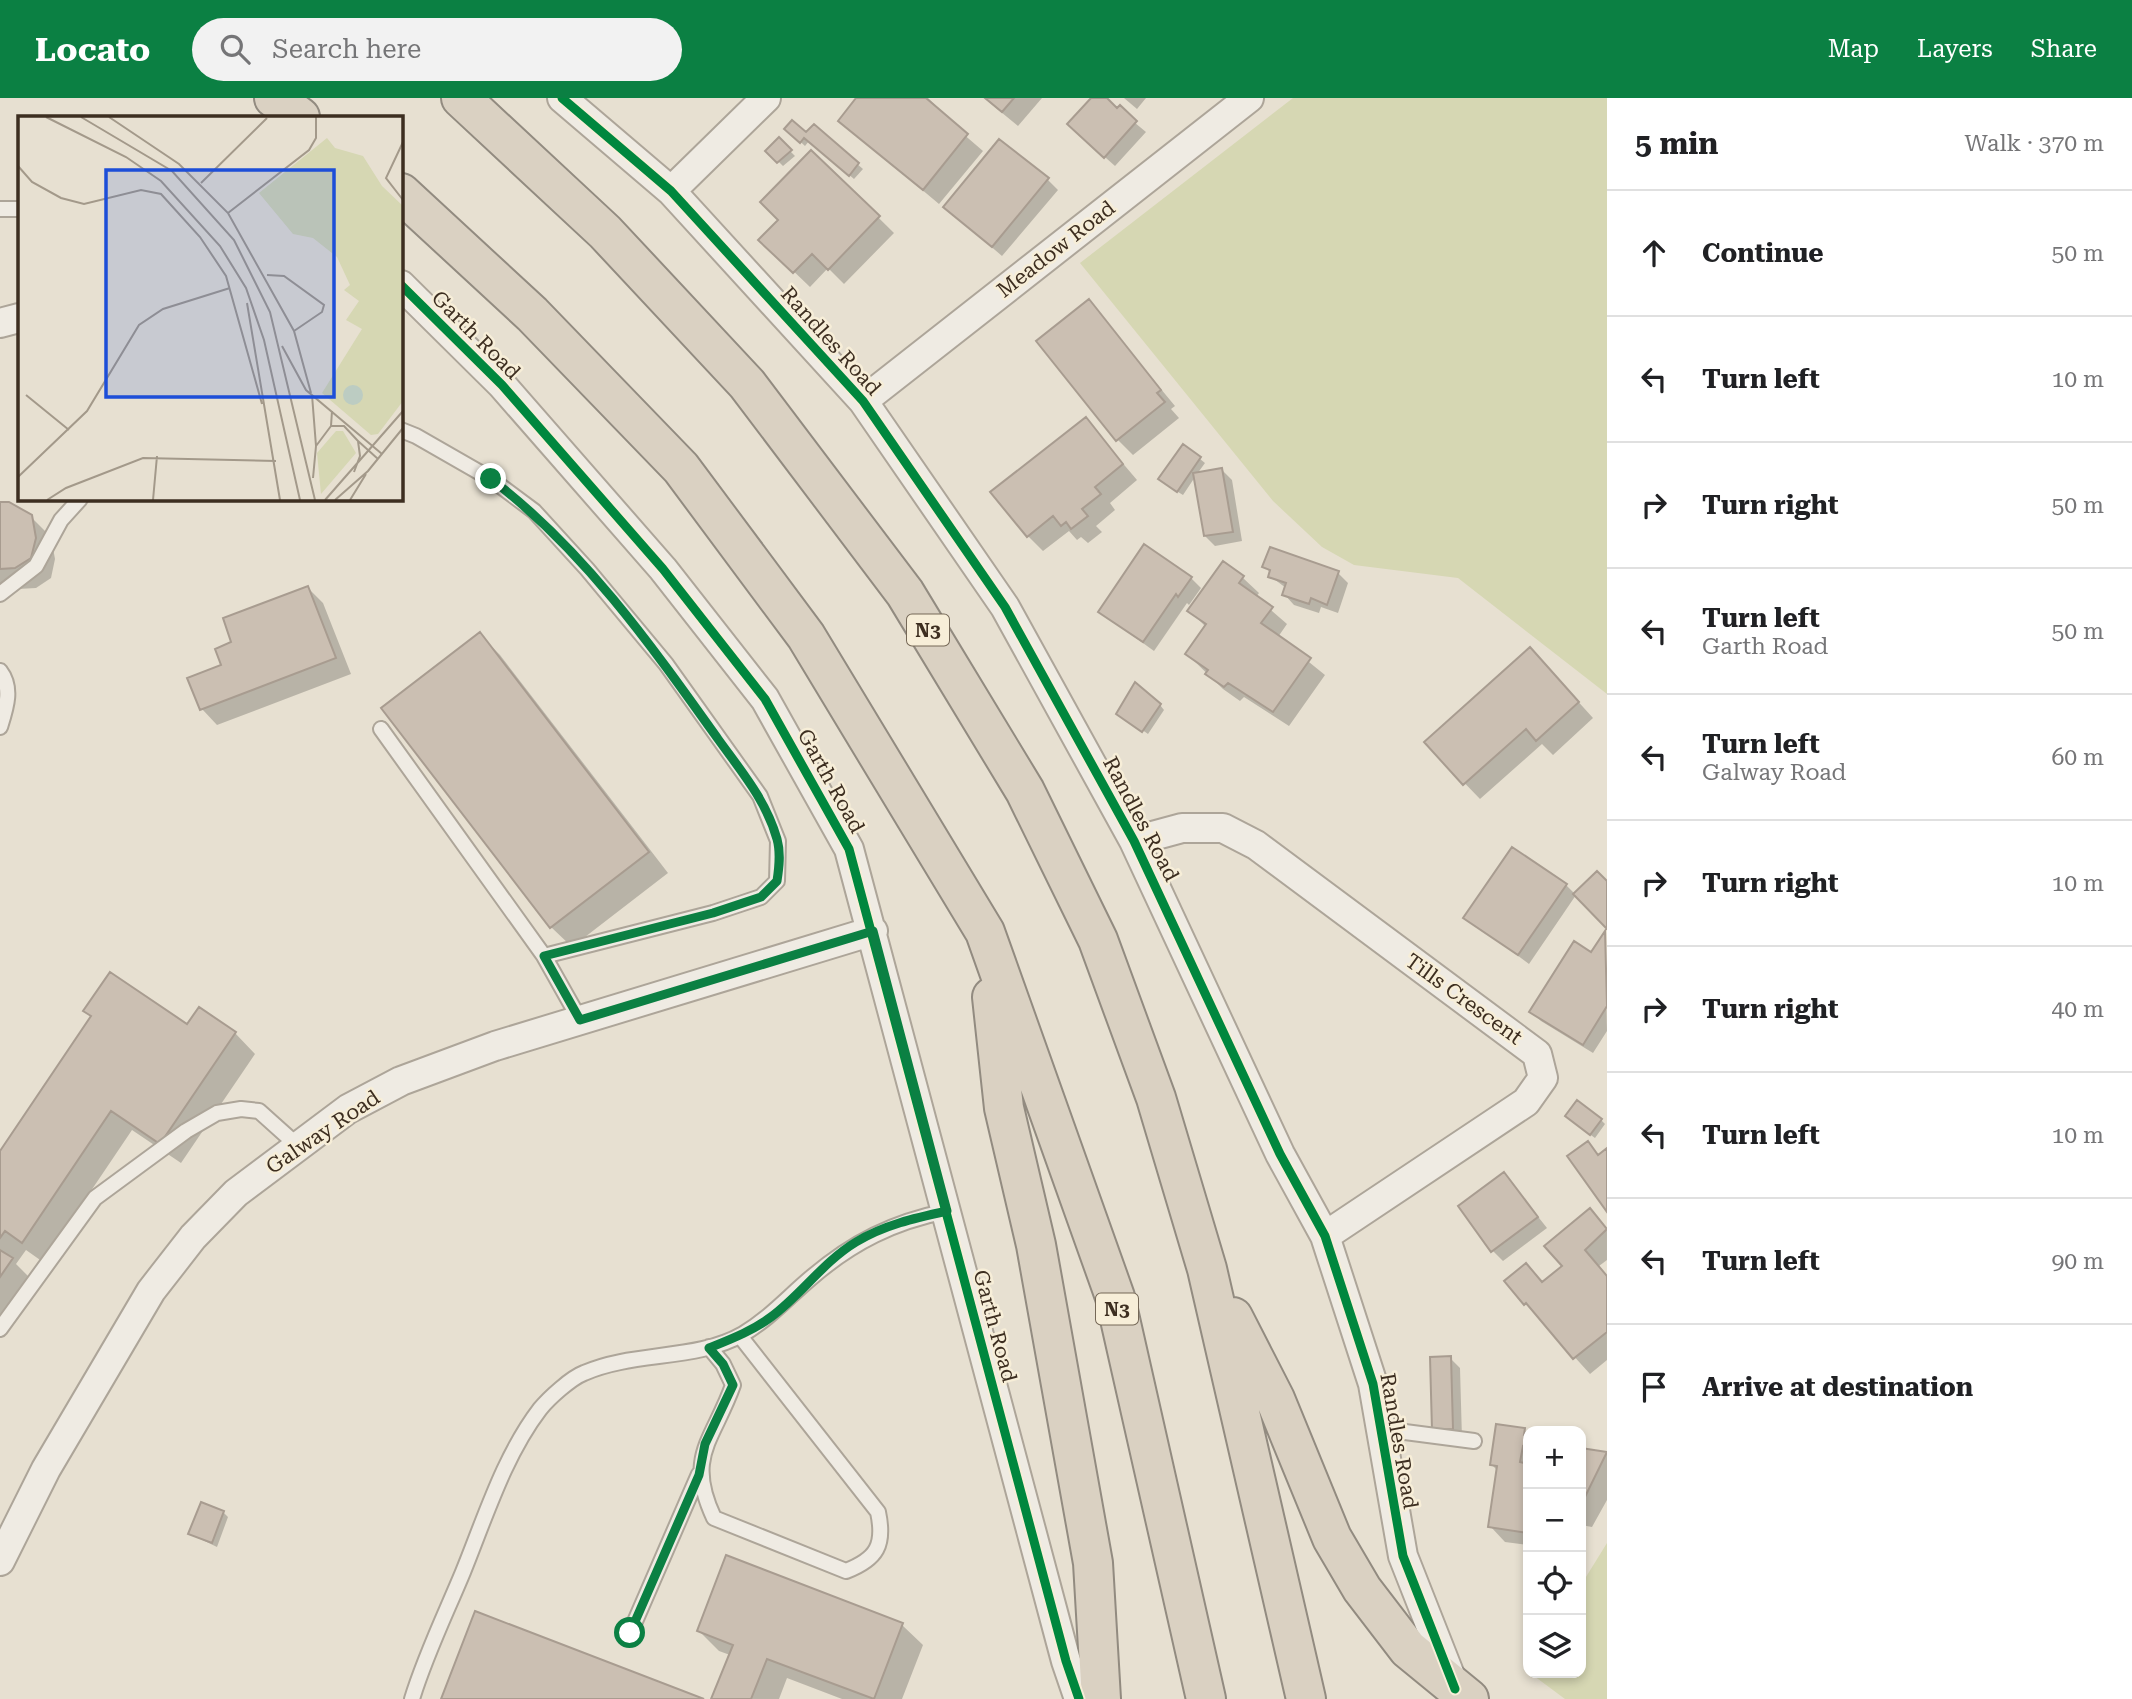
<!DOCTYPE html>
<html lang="en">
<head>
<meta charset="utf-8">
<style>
  body { margin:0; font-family:"Roboto Serif",serif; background:#f2f2f2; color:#202124 }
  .controls { position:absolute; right:21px; bottom:21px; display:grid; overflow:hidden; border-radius:14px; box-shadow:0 4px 10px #0003 }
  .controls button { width:63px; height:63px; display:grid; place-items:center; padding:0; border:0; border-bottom:2px solid #e0e0e0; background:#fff; color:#202124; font:35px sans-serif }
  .stop { position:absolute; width:21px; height:21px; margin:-16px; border:5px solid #0b8043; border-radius:50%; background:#fff }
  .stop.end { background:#0b8043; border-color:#fff; box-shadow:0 2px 7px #0008 }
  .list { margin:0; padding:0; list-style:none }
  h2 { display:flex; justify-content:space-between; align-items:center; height:91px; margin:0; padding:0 28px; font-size:30px }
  h2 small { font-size:23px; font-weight:400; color:#757577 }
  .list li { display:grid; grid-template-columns:46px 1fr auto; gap:21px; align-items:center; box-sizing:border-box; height:126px; padding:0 28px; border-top:2px solid #e0e0e0 }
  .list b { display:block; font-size:26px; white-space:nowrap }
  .list p { margin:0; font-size:23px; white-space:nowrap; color:#757577 }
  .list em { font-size:23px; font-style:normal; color:#757577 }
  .icon { flex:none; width:38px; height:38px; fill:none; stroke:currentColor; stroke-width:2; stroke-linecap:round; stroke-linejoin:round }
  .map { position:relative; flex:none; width:1607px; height:1601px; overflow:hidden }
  header { display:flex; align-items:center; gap:42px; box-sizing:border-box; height:98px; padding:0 35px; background:#0b8043; color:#fff }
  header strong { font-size:33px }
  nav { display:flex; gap:38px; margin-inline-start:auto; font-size:24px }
  .search { width:490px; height:63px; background:#f2f2f2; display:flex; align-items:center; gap:18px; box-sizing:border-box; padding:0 24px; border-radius:38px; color:#757577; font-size:26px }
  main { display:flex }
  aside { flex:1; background:#fff }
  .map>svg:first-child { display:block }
</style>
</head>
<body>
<header>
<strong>Locato</strong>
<div class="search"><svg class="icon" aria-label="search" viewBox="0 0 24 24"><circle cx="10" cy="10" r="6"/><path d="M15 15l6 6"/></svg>Search here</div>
<nav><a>Map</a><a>Layers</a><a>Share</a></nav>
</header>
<main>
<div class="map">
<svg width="1607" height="1601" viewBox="0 0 1607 1601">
  <rect width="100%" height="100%" fill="#e7e0d1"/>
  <path fill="#d6d7b3" d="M1293,0H1607V596L1458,480L1354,467L1322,449L1273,403L1080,165Z
    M1607,1445V1601H1565L1530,1575H1581V1487Z"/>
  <path fill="#0003" d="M859,0H928L942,14L940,16L983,53L939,106L840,23Z
    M984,0H1042L1018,28Z
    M1093,0H1105L1146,34L1115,68L1079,36Z
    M1124,0H1146L1137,11Z
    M814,29L863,71L854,81L809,43L805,48L791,35L806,37Z
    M779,42L795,58L783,68L768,53Z
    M812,54L894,135L844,186L828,170L810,189L761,142L780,122Z
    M1048,82L1058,92L1002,158L945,109Z
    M1088,203L1175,308L1171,311L1179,320L1133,357L1118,342Z
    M1086,322L1137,382L1110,405L1115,412L1096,428L1102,434L1088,445L1081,439L1077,442L1069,433L1043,453L1028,438Z
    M1184,348L1205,365L1197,376L1222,372L1232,382L1242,443L1215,448L1205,438L1195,379L1183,397L1165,386Z
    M0,405L30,418L51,439L55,461L51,480L36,490L0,492Z
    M1223,466L1243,480L1259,495L1256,499L1287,526L1278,539L1325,577L1289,628L1244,599L1240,603L1223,591L1187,556L1206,529L1190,513Z
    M1264,468L1338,475L1348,485L1338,515L1321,509L1319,515L1294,507L1284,496L1286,490L1270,478L1271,475Z
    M1191,480L1201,490L1189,507L1187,505L1154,553L1100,514Z
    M308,490L323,505L351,576L217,627L202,611L190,581L223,568L234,545Z
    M480,537L500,557L668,775L572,849L551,829Z
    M1545,567L1593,620L1553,657L1542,646L1480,701L1426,645Z
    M1160,607L1164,612L1148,636L1121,617Z
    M1566,787L1576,797L1529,866L1466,819Z
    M1605,835L1607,933L1593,955L1541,923L1531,913L1591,856Z
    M85,913L235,935L255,956L181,1065L132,1032L43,1164L26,1152L16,1166L32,1182L0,1228V1056L92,920Z
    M1601,1022L1605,1026L1595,1040L1571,1023Z
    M1504,1076L1547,1130L1503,1163L1493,1153Z
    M1590,1113L1607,1130V1162L1599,1168L1607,1178V1262L1590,1276L1506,1183L1526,1167L1544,1185L1564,1168Z
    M1450,1260L1460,1270L1462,1341L1434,1331Z
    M1524,1332L1528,1336V1447L1505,1444L1490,1428L1498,1373L1491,1366Z
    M1581,1351L1607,1356V1402L1592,1429L1581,1427Z
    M223,1414L228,1419L217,1449L190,1436Z
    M727,1459L902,1527L923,1547L902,1601H842L787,1580L779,1601H713L730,1557L719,1553L699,1533Z"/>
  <path fill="#cbbfb2" stroke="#a89c90" stroke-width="2" d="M856,0H926L968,36L923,92L838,23Z
    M985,0H1014L1002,14Z
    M1091,0H1107L1117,10L1120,7L1137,23L1104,60L1067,26Z
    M792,22L806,34L814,26L859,65L849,78L804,40L800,45L784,31Z
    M779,39L792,52L777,65L765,53Z
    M999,41L1049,80L992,149L943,109Z
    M811,52L880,118L828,172L812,156L793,175L758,142L778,122L760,104Z
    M1089,201L1161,292L1157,295L1165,304L1116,343L1036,243Z
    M1086,319L1123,366L1095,389L1101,396L1082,411L1088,418L1071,431L1066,424L1061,428L1053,418L1027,439L990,394Z
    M1183,346L1201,359L1177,394L1158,381Z
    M1222,370L1233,434L1204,438L1193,375Z
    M0,404H9L32,417L36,440L31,460L15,470L0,471Z
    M1144,446L1192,479L1178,499L1176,496L1143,544L1098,514Z
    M1270,449L1339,473L1327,507L1311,500L1309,506L1282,497L1286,485L1268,479L1270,472L1262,469Z
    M1223,463L1244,478L1239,485L1273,509L1261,525L1311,560L1273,614L1228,585L1224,589L1205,576L1208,572L1185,556L1206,526L1187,513Z
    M308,488L336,560L200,612L187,580L221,567L215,551L231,544L223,520Z
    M480,534L649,754L550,830L381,610Z
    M1530,549L1579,604L1536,643L1526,631L1463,687L1424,644Z
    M1135,584L1161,606L1142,634L1116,616Z
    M1512,749L1567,786L1518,857L1463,820Z
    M1597,773L1607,783V831L1573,796Z
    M1605,833L1607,908L1583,947L1529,914L1574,843L1591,854Z
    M110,874L187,926L199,909L236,934L160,1046L111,1013L22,1145L5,1133L0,1140V1053L91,918L83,913Z
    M1577,1002L1602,1021L1590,1037L1565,1018Z
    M1588,1043L1598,1057L1607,1050V1114L1567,1058Z
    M1504,1074L1538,1119L1491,1154L1458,1108Z
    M1590,1110L1607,1131L1585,1152L1607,1178V1234L1573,1261L1526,1205L1524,1207L1504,1183L1526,1165L1542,1184L1562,1168L1544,1148Z
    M0,1152L13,1160L0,1179Z
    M1451,1258L1453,1331L1432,1332L1430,1259Z
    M1496,1326L1525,1330L1524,1337H1528V1349L1523,1348L1520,1364L1528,1366V1435L1488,1429L1497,1368L1490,1367Z
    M1581,1350L1607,1354L1581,1407Z
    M201,1404L224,1413L212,1445L188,1436Z
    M726,1457L903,1525L874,1601L767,1561L751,1601H711L733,1547L697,1533Z
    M475,1513L704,1601H441Z"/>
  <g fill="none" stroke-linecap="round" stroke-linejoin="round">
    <defs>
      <path id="service" d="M0,111H19
        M401,332L416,338L491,381L534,413L587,471L666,566L760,698L778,743L777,783L761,799L713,815L544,858
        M0,496L36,468L61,422L80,401
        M0,573C13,590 6,610 0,629
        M381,631L544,858L580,922
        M0,1231L95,1100L186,1033L217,1015L241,1011L259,1013L298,1048
        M709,1249L723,1266L733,1287C713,1343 685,1358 714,1420L846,1473C877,1461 885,1447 878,1414L740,1238
        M1382,1331L1474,1343
        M630,1535L699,1376
        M412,1601C425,1558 446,1515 463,1474C485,1420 504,1358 540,1311C549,1300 571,1280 584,1275C634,1253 696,1263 743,1236C770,1220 788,1199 812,1179C853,1144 893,1124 947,1113"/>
      <path id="minor" d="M562,0L671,93L863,303L1005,509L1134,743L1280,1056L1325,1138L1373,1286L1403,1458L1455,1590
        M671,93L766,0
        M401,187L502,287L663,471L765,601L849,751L1066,1563L1079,1601
        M0,225L19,220
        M863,303L1249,0
        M1134,743L1182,730H1223L1256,747L1537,956L1543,980L1526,1004L1325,1138
        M0,1463L46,1371L151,1193L193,1139L236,1095L348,1011L401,983L495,948L873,833"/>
      <path id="motorway" d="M274,0L300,19
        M461,0L605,134L747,286L905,495L1025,693L1098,842L1156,1000L1207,1171L1306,1601
        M401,95L532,216L681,370L806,538L985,834L1115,1199L1206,1601
        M992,899L1004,1010L1036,1147L1093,1465L1101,1601
        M1233,1219L1275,1301L1332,1440L1362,1491L1408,1551L1469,1601"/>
    </defs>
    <use href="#service" stroke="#ada599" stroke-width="18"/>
    <use href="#minor" stroke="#ada599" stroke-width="32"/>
    <use href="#motorway" stroke="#928b80" stroke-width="42"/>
    <use href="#service" stroke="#efebe3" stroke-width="14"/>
    <use href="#minor" stroke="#efebe3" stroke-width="28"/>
    <use href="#motorway" stroke="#dad1c2" stroke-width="38"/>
    <defs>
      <path id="cycleway" d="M562,0L671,93L863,303L1005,509L1134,743L1280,1056L1325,1138L1373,1286L1403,1458L1455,1591
        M401,187L502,287L663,471L765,601L849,751L1066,1563L1079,1601"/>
    </defs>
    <use href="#cycleway" stroke="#f7eed8" stroke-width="13"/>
    <use href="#cycleway" stroke="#00873e" stroke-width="9"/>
  </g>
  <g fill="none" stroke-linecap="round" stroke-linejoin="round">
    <path stroke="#0b8043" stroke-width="9" d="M491,381C583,451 651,547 718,641C741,673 766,702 777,741C781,755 779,770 777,783L761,799L713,815L544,858L580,922L873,833L947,1113C915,1120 884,1127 856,1144C823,1164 801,1197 771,1219C752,1233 731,1241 709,1250L723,1266L733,1287L705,1346L699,1377L630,1535"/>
  </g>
  <g text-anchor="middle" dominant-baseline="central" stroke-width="5" stroke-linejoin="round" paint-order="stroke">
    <g fill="#f7eed8" stroke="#756857" stroke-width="2">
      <rect x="907" y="516.5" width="42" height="31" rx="5"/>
      <rect x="1096" y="1195.5" width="42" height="31" rx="5"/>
    </g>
    <g font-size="19" font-weight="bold" fill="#3d2e20">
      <text x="928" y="532">N3</text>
      <text x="1117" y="1211">N3</text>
    </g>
    <g font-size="21" fill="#3d2e20" stroke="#f7eed8">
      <text transform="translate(1056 151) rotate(-38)">Meadow Road</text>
      <text transform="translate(476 237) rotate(45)">Garth Road</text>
      <text transform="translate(831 243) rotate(48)">Randles Road</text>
      <text transform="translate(831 683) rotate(61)">Garth Road</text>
      <text transform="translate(1141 721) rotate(62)">Randles Road</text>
      <text transform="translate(1464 901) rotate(36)">Tills Crescent</text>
      <text transform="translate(323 1034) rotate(-34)">Galway Road</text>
      <text transform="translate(995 1228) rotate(75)">Garth Road</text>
      <text transform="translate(1399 1343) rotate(80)">Randles Road</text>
    </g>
  </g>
  <g transform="translate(18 18)">
    <rect width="385" height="385" fill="#e7e0d1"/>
    <path d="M309,22L317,32L345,40L364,70L385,90V285L360,318L353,319L304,277L344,213L328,204L341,185L326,174L332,169L319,141L295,122L275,118L241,77ZM318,315H325L338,337L303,378L299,337Z" fill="#d6d7b3"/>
    <path d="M325 279a10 10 0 1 1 20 0a10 10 0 1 1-20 0Z" fill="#bcccc2"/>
    <path fill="none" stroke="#a3998a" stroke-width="2" d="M28,1L108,41L143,65L202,130L228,172L246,224L282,384M63,1L154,55L216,124L252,196L297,384M91,1L161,48L210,97L276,215L293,277M385,26L368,62L385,84M0,50L14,66L43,82L66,88L123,74L143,78L182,121L208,160L244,288M183,67L249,2M210,97L291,34L298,22V1M249,159L266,160L306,189L304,196L276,215M229,187L262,384M264,230L288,274L364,338M8,279L51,314M294,279L298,330M313,310H326L340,325L342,340L336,356M340,325L360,343M0,361L69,295L121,209L145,193L212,172M295,362L298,330L313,310L314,295M29,384L48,372L125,342L258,345M135,384L139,340M307,384L385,295M317,384L350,355L385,312M332,384L348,358"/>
    <path fill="#1d4ed8" fill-opacity="0.15" stroke="#1d4ed8" stroke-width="3.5" d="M88,54H316V281H88Z"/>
    <rect width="385" height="385" fill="none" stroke="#3d2e20" stroke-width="3.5"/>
  </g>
</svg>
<div class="controls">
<button>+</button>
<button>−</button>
<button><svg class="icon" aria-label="locate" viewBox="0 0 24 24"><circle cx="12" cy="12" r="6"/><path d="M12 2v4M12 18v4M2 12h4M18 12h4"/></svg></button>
<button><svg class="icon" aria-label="layers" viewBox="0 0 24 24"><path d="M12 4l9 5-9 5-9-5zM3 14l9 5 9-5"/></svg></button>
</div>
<div class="stop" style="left:630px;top:1535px"></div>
<div class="stop end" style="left:491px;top:381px"></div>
</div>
<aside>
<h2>5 min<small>Walk · 370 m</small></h2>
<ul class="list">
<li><svg class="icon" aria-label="ahead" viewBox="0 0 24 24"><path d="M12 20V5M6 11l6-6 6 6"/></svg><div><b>Continue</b></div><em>50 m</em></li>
<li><svg class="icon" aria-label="left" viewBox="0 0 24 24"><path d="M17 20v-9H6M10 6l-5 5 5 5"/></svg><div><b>Turn left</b></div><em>10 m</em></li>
<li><svg class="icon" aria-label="right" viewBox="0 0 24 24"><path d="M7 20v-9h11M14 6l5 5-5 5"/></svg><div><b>Turn right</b></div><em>50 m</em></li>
<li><svg class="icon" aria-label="left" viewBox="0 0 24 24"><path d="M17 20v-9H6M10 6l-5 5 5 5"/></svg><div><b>Turn left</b><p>Garth Road</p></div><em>50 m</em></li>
<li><svg class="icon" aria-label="left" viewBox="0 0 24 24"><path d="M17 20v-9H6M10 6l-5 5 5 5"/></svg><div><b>Turn left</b><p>Galway Road</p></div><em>60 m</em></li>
<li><svg class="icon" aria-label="right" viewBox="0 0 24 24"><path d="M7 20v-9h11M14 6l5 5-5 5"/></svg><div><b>Turn right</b></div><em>10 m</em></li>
<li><svg class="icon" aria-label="right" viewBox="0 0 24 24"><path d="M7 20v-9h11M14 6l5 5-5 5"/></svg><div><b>Turn right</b></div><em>40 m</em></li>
<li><svg class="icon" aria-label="left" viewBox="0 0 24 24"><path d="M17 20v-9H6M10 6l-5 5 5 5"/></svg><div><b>Turn left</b></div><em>10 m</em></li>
<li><svg class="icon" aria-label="left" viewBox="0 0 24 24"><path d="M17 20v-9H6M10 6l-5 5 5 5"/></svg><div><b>Turn left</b></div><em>90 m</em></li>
<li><svg class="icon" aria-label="arrive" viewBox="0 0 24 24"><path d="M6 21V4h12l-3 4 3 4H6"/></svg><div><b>Arrive at destination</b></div></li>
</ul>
</aside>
</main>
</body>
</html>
